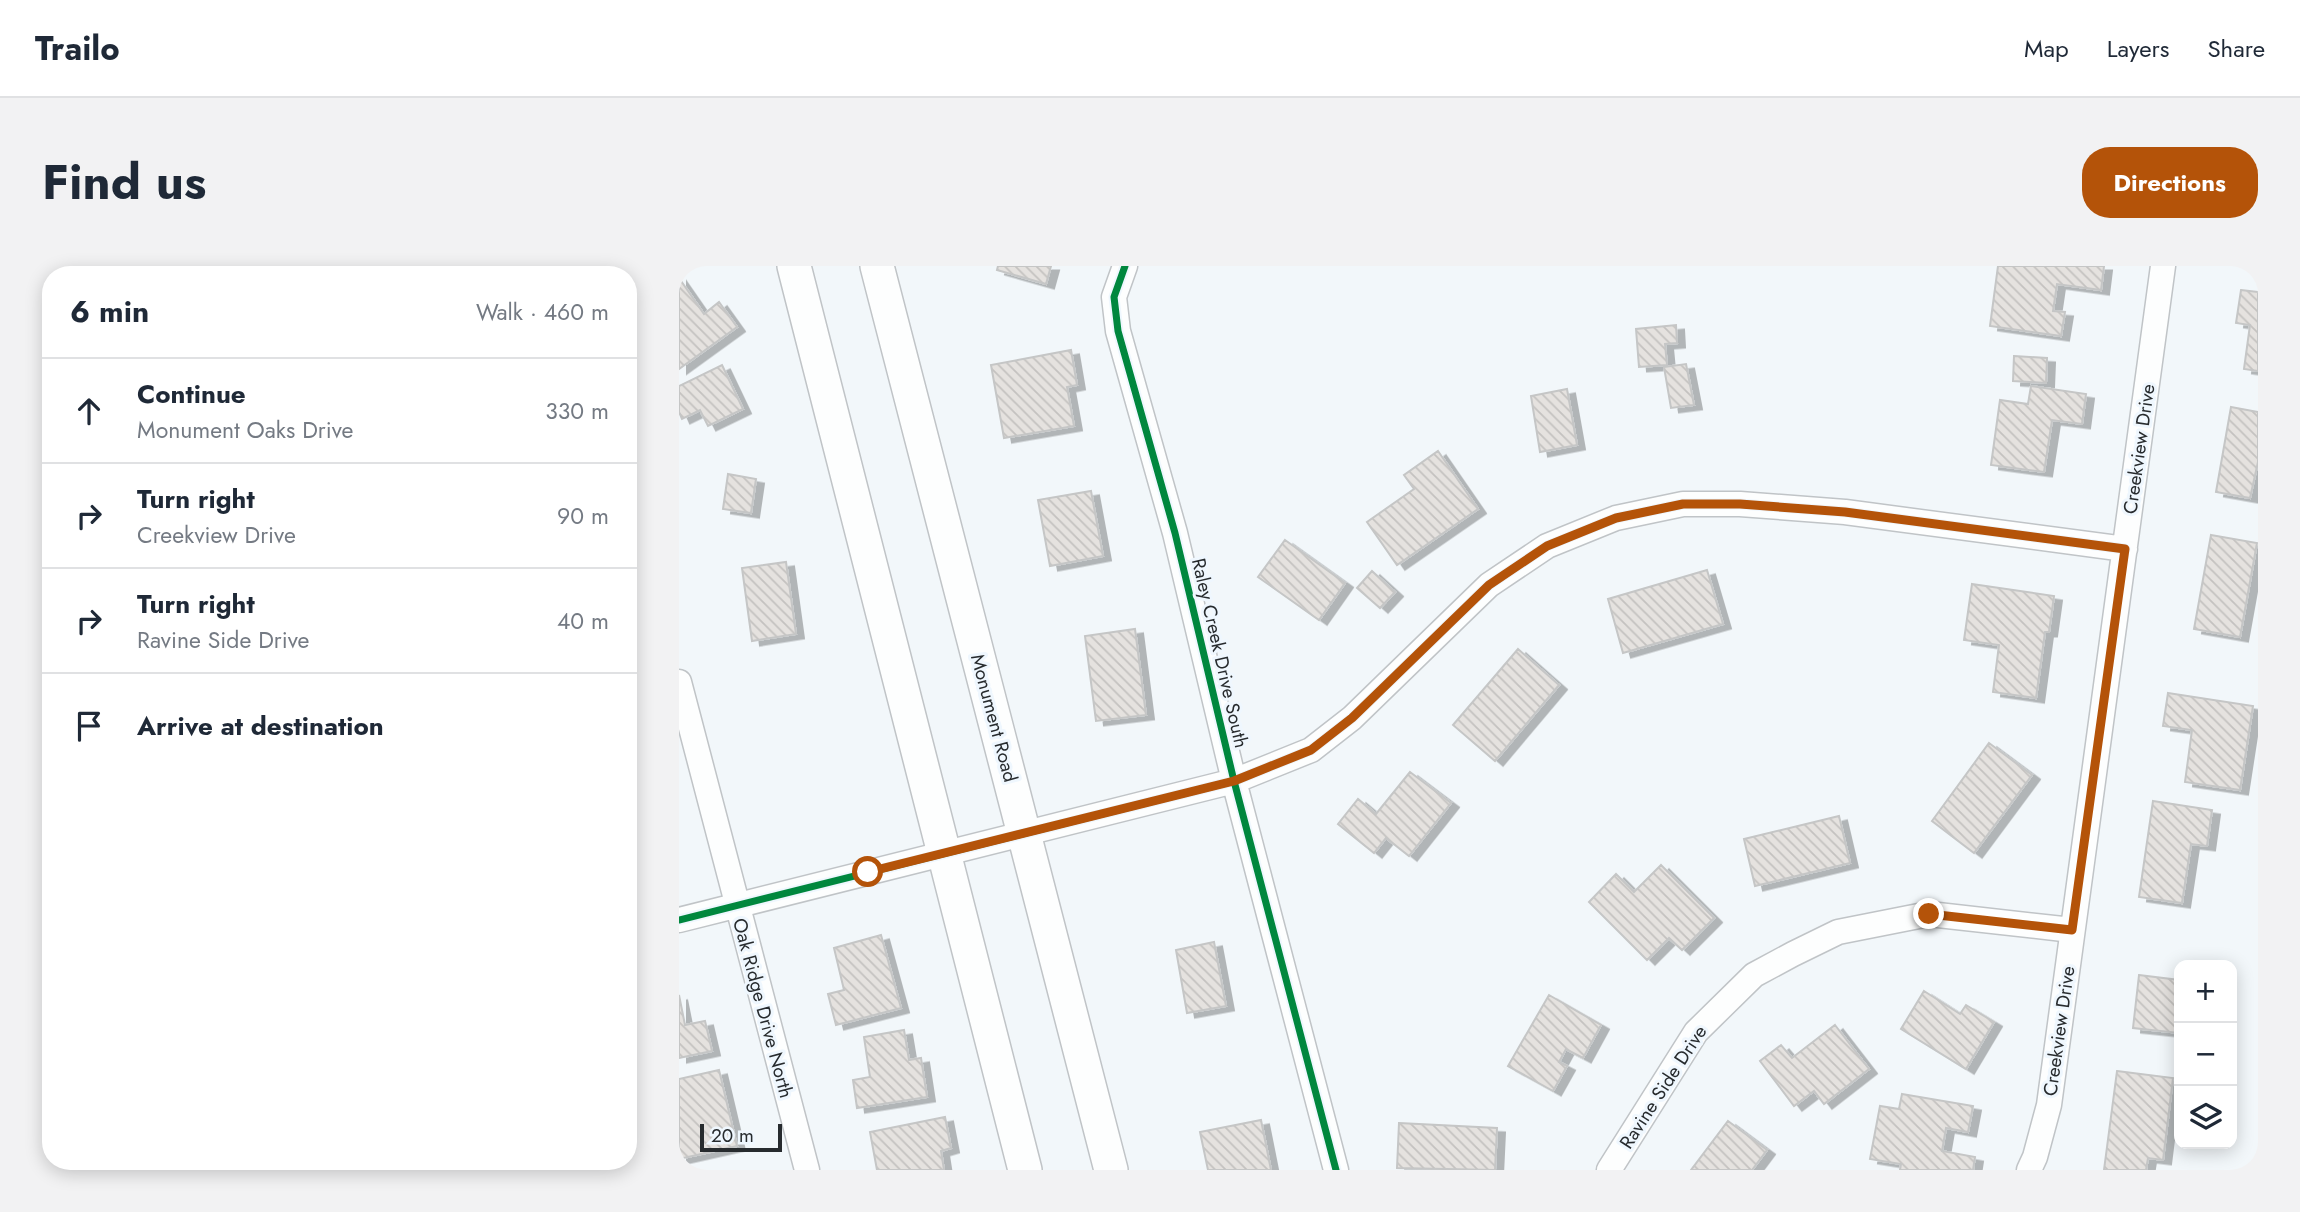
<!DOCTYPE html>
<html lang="en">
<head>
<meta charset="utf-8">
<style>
  body { margin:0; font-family:Jost,sans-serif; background:#f2f2f3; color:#1f2937 }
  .controls { position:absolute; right:21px; bottom:21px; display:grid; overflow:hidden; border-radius:14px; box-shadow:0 4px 18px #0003 }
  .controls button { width:63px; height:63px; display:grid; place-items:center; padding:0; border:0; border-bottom:2px solid #e0e1e3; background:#fff; color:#1f2937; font:35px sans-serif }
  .scale { position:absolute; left:21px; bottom:18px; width:82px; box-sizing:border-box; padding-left:7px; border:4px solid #272b2e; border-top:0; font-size:19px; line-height:24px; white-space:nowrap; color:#272b2e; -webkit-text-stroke:5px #eff7fe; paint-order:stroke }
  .stop { position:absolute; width:21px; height:21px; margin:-16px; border:5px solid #b45309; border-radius:50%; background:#fff }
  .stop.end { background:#b45309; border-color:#fff; box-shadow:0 2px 7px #0008 }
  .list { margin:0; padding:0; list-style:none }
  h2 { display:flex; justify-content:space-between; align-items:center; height:91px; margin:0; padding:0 28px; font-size:30px }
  h2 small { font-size:23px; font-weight:400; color:#747a83 }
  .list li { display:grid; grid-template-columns:46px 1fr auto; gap:21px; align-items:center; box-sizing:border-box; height:105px; padding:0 28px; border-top:2px solid #e0e1e3 }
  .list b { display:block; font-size:26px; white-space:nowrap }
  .list p { margin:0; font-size:23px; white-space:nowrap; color:#747a83 }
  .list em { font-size:23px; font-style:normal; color:#747a83 }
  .icon { flex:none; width:38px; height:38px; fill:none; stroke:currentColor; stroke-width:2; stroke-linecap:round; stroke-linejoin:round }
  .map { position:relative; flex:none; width:1579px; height:904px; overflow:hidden; border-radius:28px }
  header { display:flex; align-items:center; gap:42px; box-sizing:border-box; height:98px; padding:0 35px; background:#fff; border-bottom:2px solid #e0e1e3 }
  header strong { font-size:33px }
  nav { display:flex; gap:38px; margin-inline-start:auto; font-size:24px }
  .intro { display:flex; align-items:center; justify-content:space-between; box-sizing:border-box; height:168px; padding:0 42px }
  h1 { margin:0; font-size:49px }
  .button { padding:18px 32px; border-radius:28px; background:#b45309; color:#fff; font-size:24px; font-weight:700 }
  main { display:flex; gap:42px; padding:0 42px }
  aside { flex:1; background:#fff; border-radius:28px; box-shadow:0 4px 18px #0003 }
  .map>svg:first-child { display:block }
</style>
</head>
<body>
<header>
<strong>Trailo</strong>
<nav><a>Map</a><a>Layers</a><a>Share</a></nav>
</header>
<div class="intro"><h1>Find us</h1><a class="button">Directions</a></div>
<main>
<aside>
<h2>6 min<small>Walk · 460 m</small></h2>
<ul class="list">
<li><svg class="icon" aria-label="ahead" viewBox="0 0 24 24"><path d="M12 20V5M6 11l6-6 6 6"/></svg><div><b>Continue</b><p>Monument Oaks Drive</p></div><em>330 m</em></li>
<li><svg class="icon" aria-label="right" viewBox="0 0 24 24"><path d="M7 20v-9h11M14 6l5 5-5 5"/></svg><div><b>Turn right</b><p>Creekview Drive</p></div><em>90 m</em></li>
<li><svg class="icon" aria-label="right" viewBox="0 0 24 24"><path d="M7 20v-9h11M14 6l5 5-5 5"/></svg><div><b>Turn right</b><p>Ravine Side Drive</p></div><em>40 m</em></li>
<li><svg class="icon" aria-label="arrive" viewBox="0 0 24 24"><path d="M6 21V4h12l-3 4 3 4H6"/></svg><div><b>Arrive at destination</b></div></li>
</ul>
</aside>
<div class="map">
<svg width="1579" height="904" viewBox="0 0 1579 904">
  <defs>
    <pattern id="building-back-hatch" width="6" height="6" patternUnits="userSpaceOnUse" patternTransform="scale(1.75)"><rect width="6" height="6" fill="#e5e2df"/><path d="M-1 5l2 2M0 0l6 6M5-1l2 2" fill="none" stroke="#c4c2c0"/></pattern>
    <filter id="shadow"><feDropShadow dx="8" dy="4.5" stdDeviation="0" flood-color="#0004"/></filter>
  </defs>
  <rect width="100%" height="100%" fill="#f2f7fa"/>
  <path fill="url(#building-back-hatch)" stroke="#c5c6c6" stroke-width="2" filter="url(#shadow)" d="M319,0H372L367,18L318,4Z
    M1319,0H1425L1422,24L1378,18L1374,45L1386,46L1382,70L1311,60Z
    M0,12L25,48L40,36L58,61L0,103Z
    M1562,24L1579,26V105L1565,103L1571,59L1557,57Z
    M997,59L998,77L986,78L988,99L960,101L957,63Z
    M392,84L398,119L388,121L395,160L325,172L312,99Z
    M1335,90L1368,92L1367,117L1334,115Z
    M1007,98L1015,139L992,142L985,101Z
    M43,99L64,143L29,160L21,144L3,153L0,146V120Z
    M1352,120L1407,128L1403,158L1373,154L1365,206L1312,199L1321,134L1349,138Z
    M888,123L898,179L861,186L852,130Z
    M1552,141L1579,146V196L1571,232L1537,226Z
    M759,185L799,243L718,299L688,256L735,223L725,209Z
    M49,208L77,213L72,247L44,243Z
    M412,225L424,290L371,300L359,234Z
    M1532,269L1578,277L1561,371L1515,363Z
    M606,274L666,317L640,354L579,311Z
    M107,296L117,368L73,375L63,302Z
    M1028,304L1044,358L944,387L929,333Z
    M693,305L716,326L701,342L678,322Z
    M1293,318L1375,330L1370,366H1366L1357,432L1314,426L1320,379L1285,374Z
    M456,363L467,449L417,455L406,370Z
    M839,383L880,419L816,495L774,459Z
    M1489,427L1574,440L1561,524L1506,516L1513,464L1484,460Z
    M1310,477L1353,509L1295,587L1253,555Z
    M731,506L772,537L730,590L707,572L695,587L659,558L679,533L697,548Z
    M1474,535L1533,544L1528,580L1512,578L1503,637L1460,631Z
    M1160,550L1171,597L1076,620L1065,573Z
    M982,599L1035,652L1003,684L990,672L968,694L910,636L937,608L955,626Z
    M202,669L222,742L157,759L149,728L165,724L155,682Z
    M535,676L547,740L508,747L497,684Z
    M1460,709L1500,714V767L1454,762Z
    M1245,725L1281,748L1287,739L1315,756L1287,803L1222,763Z
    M0,729L6,759L26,755L33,785L0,792Z
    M870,729L922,759L904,792L887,783L880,796L888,800L874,825L829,800Z
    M1156,759L1190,803L1145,838L1135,825L1115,840L1081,795L1102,779L1113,792Z
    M225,764L230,794L242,792L248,831L178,842L174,814L191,811L185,771Z
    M40,804L58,880L0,893V813Z
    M1438,805L1494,812L1484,894L1469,892L1467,904H1425Z
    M1223,828L1294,840L1289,866L1267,862L1263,885L1296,891L1294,904H1221L1222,898L1191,893L1201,840L1220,843Z
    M266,851L272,882L262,885L265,904H198L191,866Z
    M582,854L592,904H529L521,866Z
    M1049,855L1088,884L1073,904H1012Z
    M720,857L818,862L816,904L718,902Z"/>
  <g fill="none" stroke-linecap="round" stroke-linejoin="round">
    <defs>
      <path id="minor" d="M446,0L435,31L439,65L496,267L555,515L657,904
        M0,416L128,904
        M0,654L555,515L632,484L673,452L810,319L868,280L937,252L1004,238H1061L1166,246L1446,283
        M930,904L1017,766L1075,709L1114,688L1159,666L1250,648L1393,664
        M1350,904L1356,891L1370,839L1484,0"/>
      <path id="secondary" d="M115,0L346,904
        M198,0L432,904"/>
    </defs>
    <use href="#minor" stroke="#c0c4c7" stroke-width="27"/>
    <use href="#secondary" stroke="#c0c4c7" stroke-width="36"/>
    <use href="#minor" stroke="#fdfefe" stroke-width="24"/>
    <use href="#secondary" stroke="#fdfefe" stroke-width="33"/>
    <defs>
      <path id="cycleway" d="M446,0L435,31L439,65L496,267L555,515L657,904
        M0,654L555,515L632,484L673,452L810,319L868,280L937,252L1004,238H1061L1166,246L1446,283"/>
    </defs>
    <use href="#cycleway" stroke="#eff7fe" stroke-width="11"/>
    <use href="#cycleway" stroke="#00873e" stroke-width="7"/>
  </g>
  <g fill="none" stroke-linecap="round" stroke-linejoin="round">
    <path stroke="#b45309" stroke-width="9" d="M189,606L555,515L632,484L673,452L810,319L868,280L937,252L1004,238H1061L1166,246L1446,283L1393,664L1250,648"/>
  </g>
  <g text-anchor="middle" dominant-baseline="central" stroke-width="6" stroke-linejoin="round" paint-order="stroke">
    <g font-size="19" fill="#272b2e" stroke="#eff7fe">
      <text transform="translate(1460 183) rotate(-82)">Creekview Drive</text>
      <text transform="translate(541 387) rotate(77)">Raley Creek Drive South</text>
      <text transform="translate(315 452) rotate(75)">Monument Road</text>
      <text transform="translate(84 742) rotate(75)">Oak Ridge Drive North</text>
      <text transform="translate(1380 765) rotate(-82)">Creekview Drive</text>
      <text transform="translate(984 821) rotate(-57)">Ravine Side Drive</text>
    </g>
  </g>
</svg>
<div class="controls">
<button>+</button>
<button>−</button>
<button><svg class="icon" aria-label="layers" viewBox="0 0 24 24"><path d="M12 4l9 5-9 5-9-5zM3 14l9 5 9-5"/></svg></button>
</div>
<div class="scale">20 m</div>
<div class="stop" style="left:189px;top:606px"></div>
<div class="stop end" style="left:1250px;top:648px"></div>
</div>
</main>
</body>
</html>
